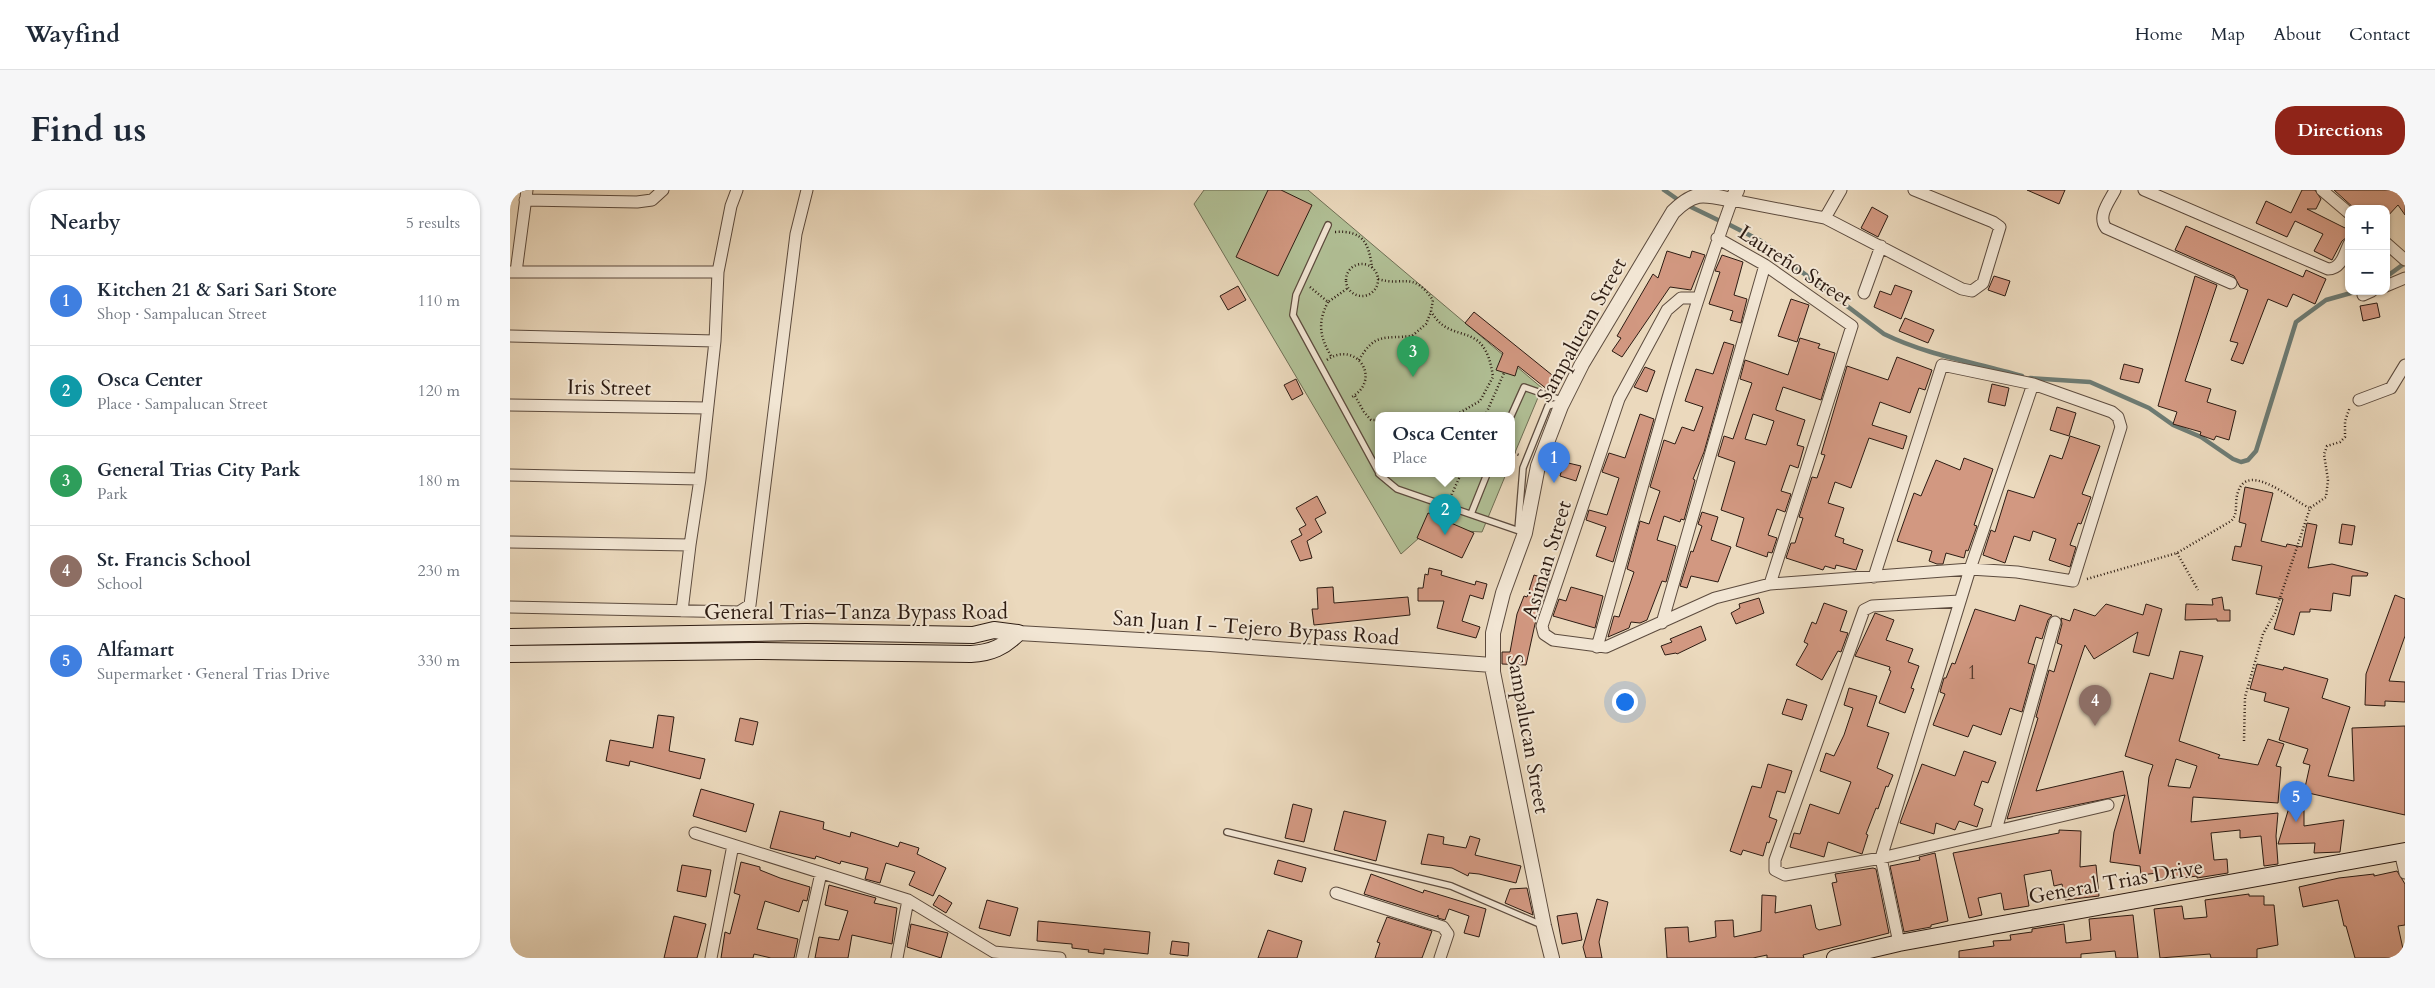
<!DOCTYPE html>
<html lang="en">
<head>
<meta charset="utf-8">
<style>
  body { margin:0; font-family:Cardo,serif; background:#f6f6f7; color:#1f2937 }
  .controls { position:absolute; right:15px; top:15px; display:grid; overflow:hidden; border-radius:10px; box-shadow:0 1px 4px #0004 }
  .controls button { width:45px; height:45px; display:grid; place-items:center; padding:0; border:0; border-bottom:1px solid #e0e1e3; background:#fff; color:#1f2937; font:25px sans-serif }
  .you { position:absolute; left:1114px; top:511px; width:18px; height:18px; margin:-12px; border:4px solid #fff; border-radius:50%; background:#1a73e8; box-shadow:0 0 0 8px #1a73e833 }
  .badge { display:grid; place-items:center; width:32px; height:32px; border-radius:50%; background:#8f2418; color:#fff; font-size:16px; font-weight:700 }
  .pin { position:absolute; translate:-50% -41px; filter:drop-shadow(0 1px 2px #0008) }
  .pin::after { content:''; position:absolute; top:26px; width:18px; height:15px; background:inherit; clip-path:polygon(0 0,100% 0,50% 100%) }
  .popup { position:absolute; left:865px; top:222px; width:140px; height:65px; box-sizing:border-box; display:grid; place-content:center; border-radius:10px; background:#fff; filter:drop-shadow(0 1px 4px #0005); font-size:16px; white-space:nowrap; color:#747a83 }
  .popup b { font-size:19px; color:#1f2937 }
  .popup::after { content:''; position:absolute; left:50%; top:100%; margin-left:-10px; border:10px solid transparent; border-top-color:#fff }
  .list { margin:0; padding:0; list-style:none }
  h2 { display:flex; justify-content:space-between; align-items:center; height:65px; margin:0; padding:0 20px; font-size:21px }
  h2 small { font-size:16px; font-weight:400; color:#747a83 }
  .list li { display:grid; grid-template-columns:32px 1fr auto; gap:15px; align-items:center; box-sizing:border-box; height:90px; padding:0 20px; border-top:1px solid #e0e1e3 }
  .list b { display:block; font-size:19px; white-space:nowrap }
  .list p { margin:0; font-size:16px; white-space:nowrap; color:#747a83 }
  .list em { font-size:16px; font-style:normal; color:#747a83 }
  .map { position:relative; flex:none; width:1895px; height:768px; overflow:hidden; border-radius:20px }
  header { display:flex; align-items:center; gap:30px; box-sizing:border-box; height:70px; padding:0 25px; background:#fff; border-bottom:1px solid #e0e1e3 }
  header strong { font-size:24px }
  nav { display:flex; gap:28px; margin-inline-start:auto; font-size:18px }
  .intro { display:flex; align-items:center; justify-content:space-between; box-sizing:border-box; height:120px; padding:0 30px }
  h1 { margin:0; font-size:35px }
  .button { padding:12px 22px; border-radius:20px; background:#8f2418; color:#fff; font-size:18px; font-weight:700 }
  main { display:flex; gap:30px; padding:0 30px }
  aside { flex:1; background:#fff; border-radius:20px; box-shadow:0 1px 4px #0004 }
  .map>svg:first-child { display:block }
</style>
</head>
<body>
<header>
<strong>Wayfind</strong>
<nav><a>Home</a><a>Map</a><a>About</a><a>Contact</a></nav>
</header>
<div class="intro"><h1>Find us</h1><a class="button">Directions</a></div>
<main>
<aside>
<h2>Nearby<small>5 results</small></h2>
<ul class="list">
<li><span class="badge" style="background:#3f7fe0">1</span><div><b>Kitchen 21 &amp; Sari Sari Store</b><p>Shop · Sampalucan Street</p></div><em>110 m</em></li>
<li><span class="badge" style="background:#0f9aa8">2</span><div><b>Osca Center</b><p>Place · Sampalucan Street</p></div><em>120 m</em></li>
<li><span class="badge" style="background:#2e9e5b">3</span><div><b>General Trias City Park</b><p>Park</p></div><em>180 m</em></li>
<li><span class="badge" style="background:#8d6e63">4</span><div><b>St. Francis School</b><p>School</p></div><em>230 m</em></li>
<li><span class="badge" style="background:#3f7fe0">5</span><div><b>Alfamart</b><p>Supermarket · General Trias Drive</p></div><em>330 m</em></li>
</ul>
</aside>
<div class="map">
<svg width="1895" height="768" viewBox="0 0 1895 768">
  <rect width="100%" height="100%" fill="#ebd9bd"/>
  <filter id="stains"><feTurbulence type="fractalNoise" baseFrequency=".004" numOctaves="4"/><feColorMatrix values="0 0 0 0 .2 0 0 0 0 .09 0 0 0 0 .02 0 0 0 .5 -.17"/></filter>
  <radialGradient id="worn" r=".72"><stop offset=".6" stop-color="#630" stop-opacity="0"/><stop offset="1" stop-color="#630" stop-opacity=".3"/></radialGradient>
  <path fill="#b1c096" stroke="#6f6e54" d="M694,0H798L1032,198L1001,272V226H869V284H996L972,342L919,339L891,364L684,14Z"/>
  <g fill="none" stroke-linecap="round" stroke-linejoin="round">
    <path stroke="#6d7b73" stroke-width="4.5" d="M1154,0L1167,9
      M1179,16L1208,30
      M1218,34L1251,51L1374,144C1419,166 1465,172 1512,186
      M1876,87L1895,73
      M1520,188L1580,192L1639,218L1663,235L1691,247L1723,269L1731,272L1738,270L1746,261L1786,132L1816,110L1848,101"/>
  </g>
  <path fill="#d29881" stroke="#2d1c13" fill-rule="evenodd" d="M758,0H771L802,15L768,86L726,67Z
    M1517,0H1555L1549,14Z
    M1792,0H1805L1811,9L1806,19H1797L1839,40L1837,47L1832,51L1822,70L1804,61L1813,44L1785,31L1777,47L1746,33L1756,11L1781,23Z
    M1824,0H1895V25L1888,15L1876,28V19H1845Z
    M1362,17L1378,26L1368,47L1351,38Z
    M1676,36L1793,87L1796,80L1816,89L1805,114L1783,104L1777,117L1758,109L1733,174L1721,170L1728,153L1720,151L1738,100L1730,97L1724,86L1665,60Z
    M1157,61L1180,68L1182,61L1195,65L1181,100L1160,97L1112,167L1102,161L1111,148L1107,146L1143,84L1148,88Z
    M1212,65L1233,72L1224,105L1237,109L1231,133L1220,130L1223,121L1199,114L1210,82L1205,81Z
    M1484,86L1500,91L1495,106L1478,100Z
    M1685,86L1707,95L1675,191L1701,199L1697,212L1726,221L1719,250L1706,246L1704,250L1690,245L1691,242L1663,234L1667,222L1648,216Z
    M1385,95L1402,101L1391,129L1364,117L1370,101L1381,105Z
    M728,96L736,110L718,120L710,106Z
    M1281,109L1299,115L1287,152L1268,146Z
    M1867,113L1870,127L1853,131L1850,116Z
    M964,122L1047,189L1038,200L1008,176L1005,186L986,180L993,163L955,133Z
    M1395,128L1424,140L1418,153L1389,141Z
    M1290,148L1310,154L1308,158L1325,163L1311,210L1273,197L1266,218V220L1295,230L1287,255L1294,257L1288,278L1280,275L1271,301L1281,304L1275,322L1267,319L1258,345L1267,348L1262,363L1258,362L1257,367L1226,356L1234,328L1211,320L1225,272L1208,266L1214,246L1223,249L1242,193L1230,189L1235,170L1278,185ZM1243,224L1264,231L1256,255L1235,249Z
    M1214,152L1224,155L1194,262L1183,289L1185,290L1174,330L1171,329L1170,332L1154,326L1147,350L1166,356L1156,392L1152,391L1137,430L1130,433L1121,432L1119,438L1098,447L1104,426L1109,427L1124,382L1117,379L1130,331L1139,334L1150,301L1140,297L1154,250L1165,254L1172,237L1184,241L1193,217L1175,211L1186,179L1203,184Z
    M1387,167L1422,180L1415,200L1409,198L1400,223L1370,212L1362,235L1397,246L1393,259L1359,248L1341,298L1325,292L1318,313L1334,318L1325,346L1334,349L1333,353L1353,360L1346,380L1326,375L1325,379L1315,376L1313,380L1276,368L1281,353H1285L1293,328L1289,327L1302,287L1307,288L1315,265L1311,264L1337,176L1378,190Z
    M1614,174L1633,179L1629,193L1610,189Z
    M1135,177L1145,181L1137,202L1124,197Z
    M786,189L793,204L782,210L774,195Z
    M1482,194L1499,198L1495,216L1478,212Z
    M1547,217L1566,223L1559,246L1540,240Z
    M1130,224L1144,229L1103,372L1086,366L1096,337L1076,330L1079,320L1097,325L1109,288L1092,282L1099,263L1115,268Z
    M1560,246L1590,256L1572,304L1581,307L1571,334L1568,333L1560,355L1566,357L1560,377L1539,370L1546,349L1523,341L1520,351L1504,346L1495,373L1473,365L1481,340L1485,342L1498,300L1524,308L1540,265L1552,269Z
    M1454,268L1483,279L1464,335L1467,336L1458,361L1456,360L1454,368L1436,363L1433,374H1427L1419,371L1422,361L1387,351L1404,303L1411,306L1426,270L1450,280Z
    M1054,272L1071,276L1066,291L1050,286Z
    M1735,297L1763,303L1751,351L1776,357L1777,354L1792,357L1797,333L1807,335L1798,378L1822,374L1858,383L1857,386H1842L1840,406L1823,403L1821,421L1800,419V422H1790L1784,445L1764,439L1773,409L1746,404L1752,376L1722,370L1725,356L1731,357L1736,334L1729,332Z
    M807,306L816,323L805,329L812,342L797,351L802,368L790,371L781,351L792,345L789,339L796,335L786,318Z
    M1192,322L1208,327L1201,350L1221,357L1208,392L1181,386L1177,398L1170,396L1181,361L1183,362L1192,336L1188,334Z
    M918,323L964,343L952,368L907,348Z
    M1832,334L1845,336L1842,355L1829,353Z
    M919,378L932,381L931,385L965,395L966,391L977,394L973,409L960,405L952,431L970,437L966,448L927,438L934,411H908V398H913L915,384L918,385Z
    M1024,385L1040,390L1025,434L1016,475L992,474V462H1000L1007,424L1014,406L1017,407Z
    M823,397L824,413L898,407L900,425L804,435L802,419H808L807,398Z
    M1061,397L1093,406L1085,438L1043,426L1049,409L1056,411Z
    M1885,405L1895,409V446L1879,491L1895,492V512L1875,511V516L1855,515L1856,484Z
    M1712,407L1714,420H1720V431H1707V429L1675,430L1676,414L1703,415L1702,409Z
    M1249,408L1254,423L1226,434L1221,423L1230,418L1229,414Z
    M1314,413L1337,421L1330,441L1338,443L1331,462L1328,461L1312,490L1286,475L1298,454L1294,452L1302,432L1306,434Z
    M1596,414L1633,425L1636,414L1652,419L1639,466L1623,462L1628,442L1584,469L1575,455L1526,601L1613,581L1630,664L1639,587L1643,575L1615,566L1640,483L1663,489L1670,461L1693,466L1669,551L1710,565L1708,568L1748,575L1758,549L1774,554L1766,576L1771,577L1768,613L1683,607L1681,632L1768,623L1766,646L1768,674L1754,676L1751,646L1730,648V640L1701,643L1704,670L1717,669L1718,683L1687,688V686L1665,689L1664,686L1648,689L1647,683L1631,685L1630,676L1600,672L1604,642L1615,605L1497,629L1528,528L1526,527L1539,480L1544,482L1552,455L1547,453L1552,434L1551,428L1560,431L1564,419L1585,426ZM1666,569L1687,576L1680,598L1658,596Z
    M1510,415L1542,425L1538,430L1532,449L1526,447L1518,473L1525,475L1512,522L1500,518L1491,545L1463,535L1458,547L1423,535L1435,504L1430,502L1434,488H1436L1442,473L1445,474L1465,419L1505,431Z
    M1365,423L1384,430L1376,450L1403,459L1398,472L1409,476L1401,498L1404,499L1395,523L1369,513L1381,481L1379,480L1380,477L1345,466Z
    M1191,436L1196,450L1167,464L1166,463L1155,465L1151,456L1162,452L1160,449Z
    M1747,474L1773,480L1774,477L1818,489L1812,508L1840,517L1818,586L1844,591L1842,538L1895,536V625L1794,602L1800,575L1793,573L1798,559L1769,550L1779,518L1754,511L1756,503L1740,499Z
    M1339,498L1367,506L1357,536L1379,543L1367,578L1383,585L1378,597L1376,596L1368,619L1366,618L1356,644L1358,645L1352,664L1318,652L1314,667L1280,657L1284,643L1290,644L1300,614L1329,624L1341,592L1310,581L1316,563L1324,566L1334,545L1343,518L1334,515Z
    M1277,509L1297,515L1292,530L1272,524Z
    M148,525L164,527L159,561L195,569L190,589L120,571L119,576L96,571L100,550L143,558Z
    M230,528L248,532L243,555L225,551Z
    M1454,561L1486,572L1478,593L1472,591L1464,615L1473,619L1467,637L1449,631L1445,640L1426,633L1424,644L1390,633L1412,574L1445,586Z
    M1258,574L1282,581L1275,603L1267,601L1259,627L1267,630L1259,653L1257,652L1253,666L1233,660L1231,665L1220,661L1242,596L1251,598Z
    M191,599L244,614L236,642L183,626Z
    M1794,604V636L1834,630L1830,662L1804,663L1805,653L1768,654L1781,611Z
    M783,614L802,619L794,652L775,648Z
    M270,621L314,632L313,639L340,647L341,642L388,657L390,652L409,658L407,664L436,678L423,706L399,695L405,682L376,673L370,693L355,689L358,678L331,671L330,674L306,666L305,669L260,658Z
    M834,621L876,631L866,671L824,660Z
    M1549,640L1571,641L1570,677L1586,675L1589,706L1555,710L1552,694L1544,696L1541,680L1514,685L1519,716L1494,720L1491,703L1468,708L1472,725L1459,728L1443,663L1549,643Z
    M918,644L934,647L933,654L956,658L960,646L970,649L965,665L1011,676L1006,693L969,684L959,683L958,686L942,678L911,674Z
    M1425,663L1438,731L1421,735V737L1394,742L1380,676L1410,670L1409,667Z
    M768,670L796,678L792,692L764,684Z
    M231,672L250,677V680L270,688L300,697L297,711L293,710L289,722L255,711L247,739L288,749L284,768H261L244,764L243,768H211L215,742L220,744L230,705L224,703Z
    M172,675L201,680L196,707L167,701Z
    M1363,678L1366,679L1379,743L1293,765L1294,768H1257V765L1243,768H1157L1155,738L1178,737L1179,752L1206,747L1205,731L1223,730L1224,747L1251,741L1252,705L1266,706L1265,723L1301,715L1306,738L1309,740L1331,735L1322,693L1327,692L1325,684Z
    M1887,681L1895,694V735L1888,736L1895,768H1845L1836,736H1834L1828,710L1793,717L1789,697L1829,688L1864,684V686Z
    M861,684L913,703L914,700L976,719L969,747L954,743L959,726L939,719L935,730L928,728V725L927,727L854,704Z
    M319,695L366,708L364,713L387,718L382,754L342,745L338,768H305L309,747L329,750L338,721L315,715Z
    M1017,698L1023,725L995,713L1000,699Z
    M1739,704V706H1754V715H1764L1768,755L1747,759V768H1701L1700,764L1650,768L1644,719L1672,716L1674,729L1697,727L1695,710Z
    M429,705L442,713L436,723L423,715Z
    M1087,709L1098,712L1089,752L1092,768H1076L1073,757Z
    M477,710L508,718L500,746L469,738Z
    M1067,723L1072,750L1052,754L1047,726Z
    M1623,725L1628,768H1606L1605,761L1571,764V768H1449V761L1484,756L1483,751L1501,750L1500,745L1522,742V739L1554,734L1556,753L1581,750L1579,729Z
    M164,726L196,734L187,768H154Z
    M877,727L922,741L912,768H865L870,753L867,752Z
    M528,731L640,742L638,764L594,759V764L578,762L579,760L562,758V754L527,751Z
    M401,734L438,743L431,768L397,757Z
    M758,740L792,751L787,768H748Z
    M662,751L679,753L678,766L660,764Z"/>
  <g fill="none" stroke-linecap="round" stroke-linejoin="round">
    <defs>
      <path id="service" d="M818,35L786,105L783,125L869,283
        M1001,226L1014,197L1054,211
        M869,284L887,299L1015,343
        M961,324L977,284
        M1008,340L1013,278L1038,216L1052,212
        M717,642L941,696L1032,735"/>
      <path id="minor" d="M1605,0C1599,12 1587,26 1596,38L1721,93
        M1634,0L1818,79C1831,79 1834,65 1839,54
        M1812,0L1839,23
        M15,10L127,12L142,10L153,0
        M1315,28L1331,0
        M1207,48L1255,75L1342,136L1260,394
        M1876,53L1895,70
        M0,82H208
        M6,82L17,0
        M1876,96L1895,88
        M1354,103L1371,56
        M1853,105L1862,101
        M1188,108H1171L1157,120L1109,209L1032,436L1034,444L1043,450L1096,457L1205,408L1260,394L1460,379L1507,382L1563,391L1611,237L1608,227L1602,222L1523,194L1432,175L1364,387
        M0,146L205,151
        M1849,210L1881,198L1895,175
        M0,215L197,218
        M0,285L190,289
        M0,352L180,355
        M1450,411L1362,416L1354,420L1265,670V680L1275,685L1371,668L1598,615
        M0,417L229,422L240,415L286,44L297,0
        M172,421L180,355L190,289L205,151L208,82L221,16L227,0
        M1152,433L1255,75
        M1087,457C1130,308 1169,156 1222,10L1315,28L1452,99L1462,101L1473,93L1490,37L1483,32L1404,0
        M1486,640L1545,432
        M185,643L398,710L484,762L550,768
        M1890,662L1895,683
        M826,703L933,737L938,744L930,768
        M1389,753L1371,668L1460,379L1523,194
        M201,768L223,655
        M292,768L311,683
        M387,768L398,710"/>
      <path id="tertiary" d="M508,443L700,454L982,475
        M1042,768L1034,736L983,482V443L993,403L1015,343L1028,276L1051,216L1072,174L1163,22C1185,0 1194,4 1222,10L1227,0"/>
      <path id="secondary" d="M0,447L296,442L463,445L484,440L508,443
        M0,464L246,461L461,464C481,463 494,457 508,443
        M1325,768L1389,753L1895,661"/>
    </defs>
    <use href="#service" stroke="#5c4b3e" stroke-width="8"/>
    <use href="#minor" stroke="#5c4b3e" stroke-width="13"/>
    <use href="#tertiary" stroke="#5c4b3e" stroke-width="16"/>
    <use href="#secondary" stroke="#2d1c13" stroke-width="18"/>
    <path stroke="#2d1c13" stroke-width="2.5" stroke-dasharray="1 2.5" stroke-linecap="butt" d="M825,42C853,40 859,53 862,78
      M836 90a16 16 0 1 1 32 0a16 16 0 1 1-32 0Z
      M868,89C894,97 902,80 923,110L921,121C941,158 975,126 983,187L970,211L944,226
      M800,97L818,112L838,98
      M818,112C807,133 810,147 821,166
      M817,170C846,149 874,190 840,208
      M849,170C865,142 875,149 902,146L916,134L921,122
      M845,206L854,222L861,230H869
      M975,226L994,183
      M1001,262L1009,265
      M940,308L951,284
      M1667,363L1688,400
      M1577,389L1667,363L1721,331C1729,323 1724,313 1728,302C1738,270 1784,312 1800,318
      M1734,551L1735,507L1753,444L1765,423L1800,318L1816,307L1818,290L1814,264L1817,256L1830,252L1835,247V231L1840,217"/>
    <use href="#service" stroke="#f2e6d4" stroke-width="5.5"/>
    <use href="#minor" stroke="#f2e6d4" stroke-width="11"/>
    <use href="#tertiary" stroke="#f2e6d4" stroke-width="14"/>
    <use href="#secondary" stroke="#f2e6d4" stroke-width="16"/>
  </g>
  <g text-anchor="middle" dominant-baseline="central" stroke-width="4" stroke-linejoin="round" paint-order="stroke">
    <g font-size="19" fill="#563b2e">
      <text x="1462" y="483">1</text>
    </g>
    <g font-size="21" fill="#2d1c13" stroke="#f2e6d4">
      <text transform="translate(1285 76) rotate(33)">Laureño Street</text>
      <text transform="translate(1072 140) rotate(-61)">Sampalucan Street</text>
      <text transform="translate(99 198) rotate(1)">Iris Street</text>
      <text transform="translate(1037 370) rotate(-73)">Asiman Street</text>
      <text x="346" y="422">General Trias–Tanza Bypass Road</text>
      <text transform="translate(746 438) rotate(4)">San Juan I - Tejero Bypass Road</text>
      <text transform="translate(1018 544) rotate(80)">Sampalucan Street</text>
      <text transform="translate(1606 692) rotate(-10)">General Trias Drive</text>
    </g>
  </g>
  <rect width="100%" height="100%" filter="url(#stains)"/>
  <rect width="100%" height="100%" fill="url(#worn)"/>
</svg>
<div class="controls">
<button>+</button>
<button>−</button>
</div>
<div class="you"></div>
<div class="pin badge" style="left:1044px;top:293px;background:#3f7fe0">1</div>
<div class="pin badge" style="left:935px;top:345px;background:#0f9aa8">2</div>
<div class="popup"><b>Osca Center</b>Place</div>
<div class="pin badge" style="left:903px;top:187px;background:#2e9e5b">3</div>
<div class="pin badge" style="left:1585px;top:536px;background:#8d6e63">4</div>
<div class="pin badge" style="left:1786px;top:632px;background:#3f7fe0">5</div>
</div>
</main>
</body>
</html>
